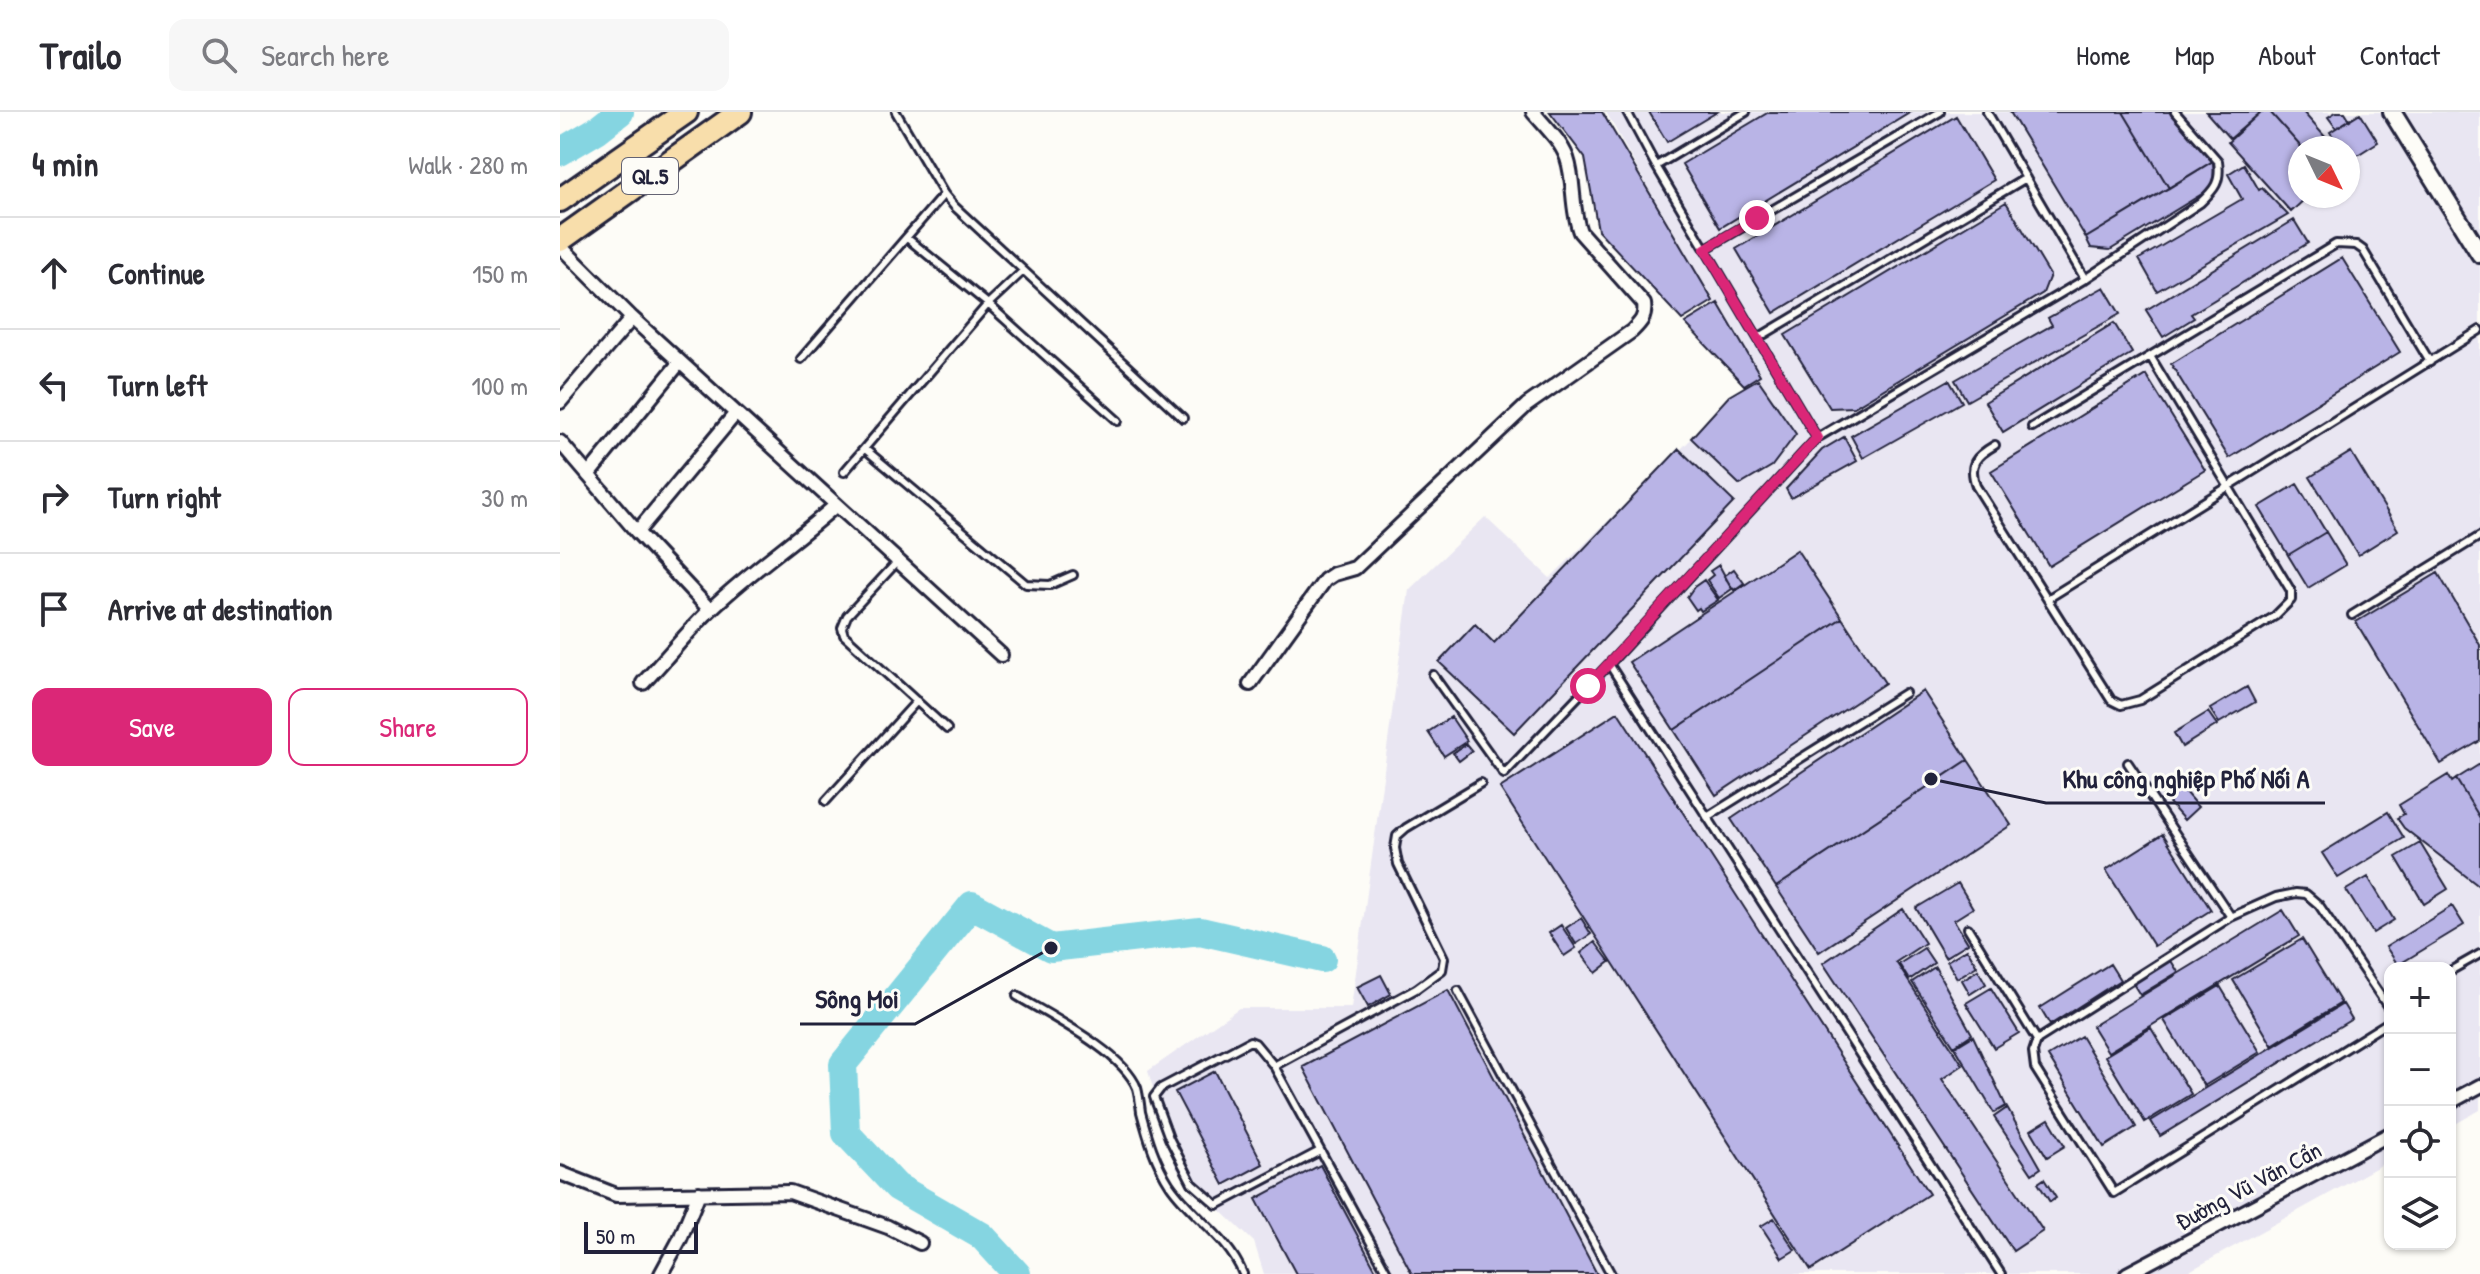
<!DOCTYPE html>
<html lang="en">
<head>
<meta charset="utf-8">
<style>
  body { margin:0; font-family:"Patrick Hand",sans-serif; background:#f7f7f7; color:#2b2b33 }
  .controls { position:absolute; right:24px; bottom:24px; display:grid; overflow:hidden; border-radius:16px; box-shadow:0 2px 6px #0004 }
  .controls button { width:72px; height:72px; display:grid; place-items:center; padding:0; border:0; border-bottom:2px solid #e1e1e2; background:#fff; color:#2b2b33; font:40px sans-serif }
  .compass { position:absolute; left:1728px; top:24px; width:72px; height:72px; border-radius:50%; background:#fff; box-shadow:0 2px 6px #0004; rotate:133deg }
  .scale { position:absolute; left:24px; bottom:20px; width:114px; box-sizing:border-box; padding-left:8px; border:4px solid #22223b; border-top:0; font-size:22px; line-height:28px; white-space:nowrap; color:#22223b; -webkit-text-stroke:6px #fdfcf7; paint-order:stroke }
  .stop { position:absolute; width:24px; height:24px; margin:-18px; border:6px solid #db2777; border-radius:50%; background:#fff }
  .stop.end { background:#db2777; border-color:#fff; box-shadow:0 2px 8px #0008 }
  .list { margin:0; padding:0; list-style:none }
  h2 { display:flex; justify-content:space-between; align-items:center; height:104px; margin:0; padding:0 32px; font-size:34px }
  h2 small { font-size:26px; font-weight:400; color:#7c7c81 }
  .list li { display:grid; grid-template-columns:52px 1fr auto; gap:24px; align-items:center; box-sizing:border-box; height:112px; padding:0 32px; border-top:2px solid #e1e1e2 }
  .list b { display:block; font-size:30px; white-space:nowrap }
  .list em { font-size:26px; font-style:normal; color:#7c7c81 }
  .actions { display:flex; gap:16px; padding:24px 32px }
  .actions a { flex:1; padding:18px 0; border:2px solid #db2777; border-radius:16px; text-align:center; font-size:28px; color:#db2777 }
  .actions .main { background:#db2777; color:#fff }
  .icon { flex:none; width:44px; height:44px; fill:none; stroke:currentColor; stroke-width:2; stroke-linecap:round; stroke-linejoin:round }
  .map { position:relative; flex:none; width:1920px; height:1162px; overflow:hidden }
  header { display:flex; align-items:center; gap:48px; box-sizing:border-box; height:112px; padding:0 40px; background:#fff; border-bottom:2px solid #e1e1e2 }
  header strong { font-size:38px }
  nav { display:flex; gap:44px; margin-inline-start:auto; font-size:28px }
  .search { width:560px; height:72px; background:#f7f7f7; display:flex; align-items:center; gap:20px; box-sizing:border-box; padding:0 28px; border-radius:16px; color:#7c7c81; font-size:30px }
  main { display:flex }
  aside { flex:1; background:#fff }
  .map>svg:first-child { display:block }
</style>
</head>
<body>
<header>
<strong>Trailo</strong>
<div class="search"><svg class="icon" aria-label="search" viewBox="0 0 24 24"><circle cx="10" cy="10" r="6"/><path d="M15 15l6 6"/></svg>Search here</div>
<nav><a>Home</a><a>Map</a><a>About</a><a>Contact</a></nav>
</header>
<main>
<aside>
<h2>4 min<small>Walk · 280 m</small></h2>
<ul class="list">
<li><svg class="icon" aria-label="ahead" viewBox="0 0 24 24"><path d="M12 20V5M6 11l6-6 6 6"/></svg><div><b>Continue</b></div><em>150 m</em></li>
<li><svg class="icon" aria-label="left" viewBox="0 0 24 24"><path d="M17 20v-9H6M10 6l-5 5 5 5"/></svg><div><b>Turn left</b></div><em>100 m</em></li>
<li><svg class="icon" aria-label="right" viewBox="0 0 24 24"><path d="M7 20v-9h11M14 6l5 5-5 5"/></svg><div><b>Turn right</b></div><em>30 m</em></li>
<li><svg class="icon" aria-label="arrive" viewBox="0 0 24 24"><path d="M6 21V4h12l-3 4 3 4H6"/></svg><div><b>Arrive at destination</b></div></li>
</ul>
<div class="actions"><a class="main">Save</a><a>Share</a></div>
</aside>
<div class="map">
<svg width="1920" height="1162" viewBox="0 0 1920 1162">
  <rect width="100%" height="100%" fill="#fdfcf7"/>
  <filter id="ink" filterUnits="userSpaceOnUse"><feTurbulence type="fractalNoise" baseFrequency=".0125" numOctaves="2"/><feDisplacementMap in="SourceGraphic" scale="16" xChannelSelector="R" yChannelSelector="G"/><feConvolveMatrix kernelMatrix="1 2 1 2 8 2 1 2 1" color-interpolation-filters="sRGB"/></filter>
  <g filter="url(#ink)">
    <path fill="#e9e6f2" fill-rule="evenodd" d="M1046,0H1920V998L1890,1015V856H1830V1048L1624,1162H704L694,1130L616,1056L588,959L679,896H791L849,478L925,405L990,466L1193,266ZM1740,36H1788V84H1740Z"/>
    <g fill="none" stroke-linecap="round" stroke-linejoin="round">
      <path stroke="#85d5e1" stroke-width="28" d="M0,40L37,18L60,0
        M457,1162L422,1124L337,1075L286,1021L283,952L412,793L491,836L640,819L762,847"/>
    </g>
    <path fill="#b9b4e6" stroke="#22223b" stroke-width="2" d="M990,0H1042L1153,189L1122,208L1038,118L1025,46Z
      M1089,0H1157L1107,30Z
      M1209,0H1351L1160,116L1122,52Z
      M1450,0H1563L1609,76L1526,126Z
      M1563,0H1610L1653,49L1609,76Z
      M1646,0H1701L1670,27Z
      M1701,0H1710L1742,36L1740,84H1748L1731,100L1668,30Z
      M1710,0H1743L1775,36H1742Z
      M1776,0H1785L1790,8L1776,16L1768,5Z
      M1800,1L1818,30L1788,49V36H1780L1770,20Z
      M1396,4L1434,68L1214,201L1176,137Z
      M1653,49L1655,74L1550,138L1531,136L1526,126Z
      M1684,52L1699,78L1702,76L1728,103L1597,179L1579,147L1682,87L1668,62Z
      M1446,90L1490,163L1483,181L1294,295L1270,296L1225,223Z
      M1734,108L1748,131L1631,202L1634,206L1603,225L1586,198Z
      M1782,146L1840,240L1669,346L1611,252Z
      M1544,175L1560,202L1407,289L1395,268L1492,213L1488,206Z
      M1158,191L1200,263L1184,273L1125,211Z
      M1554,211L1572,241L1443,320L1425,290Z
      M1586,263L1645,358L1489,454L1431,359Z
      M1198,267L1236,322L1212,354L1180,373L1131,326L1169,284Z
      M1389,268L1402,290L1303,346L1291,324Z
      M1284,325L1297,349L1231,386L1226,377L1262,338Z
      M1119,337L1174,390L954,621L879,550L915,512L934,531Z
      M1791,340L1838,418L1798,443L1750,365Z
      M1737,372L1766,420L1728,443L1699,395Z
      M1766,420L1786,453L1748,476L1728,443Z
      M1237,438L1282,506L1114,618L1069,550Z
      M1159,453L1172,477L1159,486L1147,468L1153,463L1150,459Z
      M1174,457L1184,471L1174,478L1164,464Z
      M1878,461L1920,533V629L1881,652L1796,510Z
      M1144,468L1158,488L1141,499L1139,496L1136,498L1127,485L1134,475Z
      M1282,506L1325,571L1156,683L1114,618Z
      M1687,575L1695,590L1659,611L1650,597Z
      M1363,579L1408,648L1216,775L1171,707Z
      M1058,600L1369,1082L1251,1158L940,676Z
      M1648,600L1657,613L1622,635L1614,621Z
      M891,605L907,629L884,644L868,620Z
      M906,632L912,639L899,649L893,641Z
      M1408,648L1451,713L1259,840L1216,775Z
      M1920,652V706L1896,667Z
      M1888,663L1892,670L1896,667L1920,706V775L1844,716L1837,706L1844,702L1839,693Z
      M1618,672L1638,695L1624,708L1603,684Z
      M1828,700L1844,726L1778,766L1762,741Z
      M1603,722L1651,798L1594,834L1546,758Z
      M1860,731L1888,777L1864,792L1836,745Z
      M1808,765L1834,808L1813,821L1786,778Z
      M1398,771L1413,796L1394,808L1408,831L1385,845L1356,796Z
      M1892,794L1904,813L1838,853L1826,835Z
      M1343,797L1365,831L1336,850L1403,953L1382,967L1483,1119L1453,1139L1263,851Z
      M1723,798L1739,824L1548,940L1532,914Z
      M1021,806L1031,822L1016,832L1006,816Z
      M1001,813L1016,836L1004,844L989,821Z
      M1742,827L1781,891L1712,933L1673,868Z
      M1035,830L1050,850L1036,861L1021,841Z
      M1364,836L1374,851L1349,868L1339,852Z
      M1407,837L1417,854L1397,866L1387,849Z
      M1610,847L1618,860L1580,883L1572,870Z
      M1550,852L1560,868L1490,913L1480,896Z
      M1375,855L1412,922L1394,934L1352,870Z
      M1418,858L1426,872L1410,882L1402,868Z
      M821,863L831,882L808,895L797,875Z
      M1660,874L1700,940L1644,974L1604,908Z
      M1431,876L1459,921L1434,936L1406,891Z
      M888,878L1037,1162H852L743,955Z
      M1783,892L1792,907L1600,1024L1591,1009Z
      M1591,916L1631,982L1585,1010L1545,944Z
      M1413,924L1446,994L1434,1001L1395,935Z
      M1521,924L1576,1015L1544,1035L1488,944Z
      M655,959L703,1052L664,1073L615,980Z
      M1447,996L1481,1056L1472,1062L1434,1005Z
      M1489,1007L1505,1034L1487,1045L1471,1018Z
      M760,1053L818,1162H736L696,1087Z
      M1484,1067L1496,1086L1490,1090L1478,1071Z
      M1214,1106L1235,1138L1222,1146L1201,1114Z"/>
    <g fill="none" stroke-linecap="round" stroke-linejoin="round">
      <defs>
        <path id="service" d="M336,0L384,82L394,94L623,306
          M1067,0L1096,54L1257,326
          M1427,0L1525,167
          M1096,54L1186,0
          M347,126L428,192L558,309
          M1145,137L1380,0
          M1198,226L1466,66
          M241,247L384,82
          M1472,315L1776,132L1796,133L1803,138L1870,250
          M1435,333C1416,344 1408,352 1416,374L1551,588L1561,593L1580,588L1715,504L1731,488V479L1590,244
          M305,337L466,472L490,473L513,463
          M284,360L428,192L463,159
          M338,449L287,504L282,516L284,523L387,617
          M1489,486L1920,218
          M1792,503L1920,424
          M1049,552L1441,1162
          M873,563L944,662L1049,552L1257,326L1525,167L1640,91C1655,77 1661,70 1658,49L1615,0
          M1568,651L1671,805
          M266,689L357,589
          M1147,705L1345,581
          M1408,816L1477,928
          M1890,859L1920,842
          M898,879L1051,1162
          M457,884C490,904 563,940 577,976C579,983 580,992 581,1000C588,1026 595,1050 610,1073C632,1105 668,1125 683,1162
          M1830,898L1759,793L1746,782L1736,781L1716,785L1671,805L1477,928L1473,940L1475,956L1554,1081L1830,909
          M714,954L828,1162
          M760,1039L657,1093L632,1071L609,1026L594,985L601,976L690,929L695,931L714,954L856,877L882,858L884,846L838,752L835,736L837,724L846,716L921,671"/>
        <path id="minor" d="M0,134L72,206L441,543
          M0,290L72,206
          M0,330L77,420L150,498
          M28,363L120,250
          M77,420L176,301
          M83,571C106,547 127,520 151,497C190,459 236,429 276,393
          M690,572L765,468L774,462L795,456L967,293L1072,219C1081,210 1086,205 1084,192L1020,120C1011,97 1015,69 1007,46C1000,28 985,14 973,0
          M1890,990L1920,974
          M0,1061L56,1083L230,1080L328,1115L360,1131
          M101,1162L120,1127L139,1081
          M1567,1162L1830,1022"/>
        <path id="tertiary" d="M1832,0L1920,142"/>
        <path id="trunk" d="M0,88L126,0
          M0,128L180,0"/>
      </defs>
      <use href="#service" stroke="#22223b" stroke-width="12"/>
      <use href="#minor" stroke="#22223b" stroke-width="18"/>
      <use href="#tertiary" stroke="#22223b" stroke-width="22"/>
      <use href="#trunk" stroke="#22223b" stroke-width="28"/>
      <use href="#service" stroke="#fdfcf7" stroke-width="6"/>
      <use href="#minor" stroke="#fdfcf7" stroke-width="12"/>
      <use href="#tertiary" stroke="#fdfcf7" stroke-width="16"/>
      <use href="#trunk" stroke="#f8deab" stroke-width="22"/>
    </g>
  </g>
  <g fill="none" stroke-linecap="round" stroke-linejoin="round" filter="url(#ink)">
    <path stroke="#db2777" stroke-width="10" d="M1028,574L1257,326L1145,137L1197,106"/>
  </g>
  <g text-anchor="middle" dominant-baseline="central" stroke-width="6" stroke-linejoin="round" paint-order="stroke">
    <rect fill="#fdfcf7" stroke="#646373" stroke-width="2" x="62" y="46" width="56" height="36" rx="6"/>
    <g font-size="22" font-weight="bold" fill="#22223b">
      <text x="90" y="64">QL.5</text>
    </g>
    <g font-size="24" fill="#22223b" stroke="#fdfcf7">
      <text transform="translate(1688 1073) rotate(-28)">Đường Vũ Văn Cẩn</text>
    </g>
  </g>
  <path fill="none" stroke="#22223b" stroke-width="3" d="M1371 667L1486 691H1765M491 836L355 912H240"/>
  <g fill="#22223b" stroke="#fdfcf7" stroke-width="3">
    <circle cx="1371" cy="667" r="8"/>
    <circle cx="491" cy="836" r="8"/>
  </g>
  <g font-size="26" text-anchor="middle" font-weight="bold" fill="#22223b" stroke="#fdfcf7" stroke-width="6" stroke-linejoin="round" paint-order="stroke">
    <text x="1626" y="676">Khu công nghiệp Phố Nối A</text>
    <text x="297" y="896">Sông Moi</text>
  </g>
</svg>
<div class="controls">
<button>+</button>
<button>−</button>
<button><svg class="icon" aria-label="locate" viewBox="0 0 24 24"><circle cx="12" cy="12" r="6"/><path d="M12 2v4M12 18v4M2 12h4M18 12h4"/></svg></button>
<button><svg class="icon" aria-label="layers" viewBox="0 0 24 24"><path d="M12 4l9 5-9 5-9-5zM3 14l9 5 9-5"/></svg></button>
</div>
<svg class="compass" viewBox="-18 -18 36 36"><path d="M0-13l5 13h-10z" fill="#e53935"/><path d="M0 13l5-13h-10z" fill="#7c7c81"/></svg>
<div class="scale">50 m</div>
<div class="stop" style="left:1028px;top:574px"></div>
<div class="stop end" style="left:1197px;top:106px"></div>
</div>
</main>
</body>
</html>
